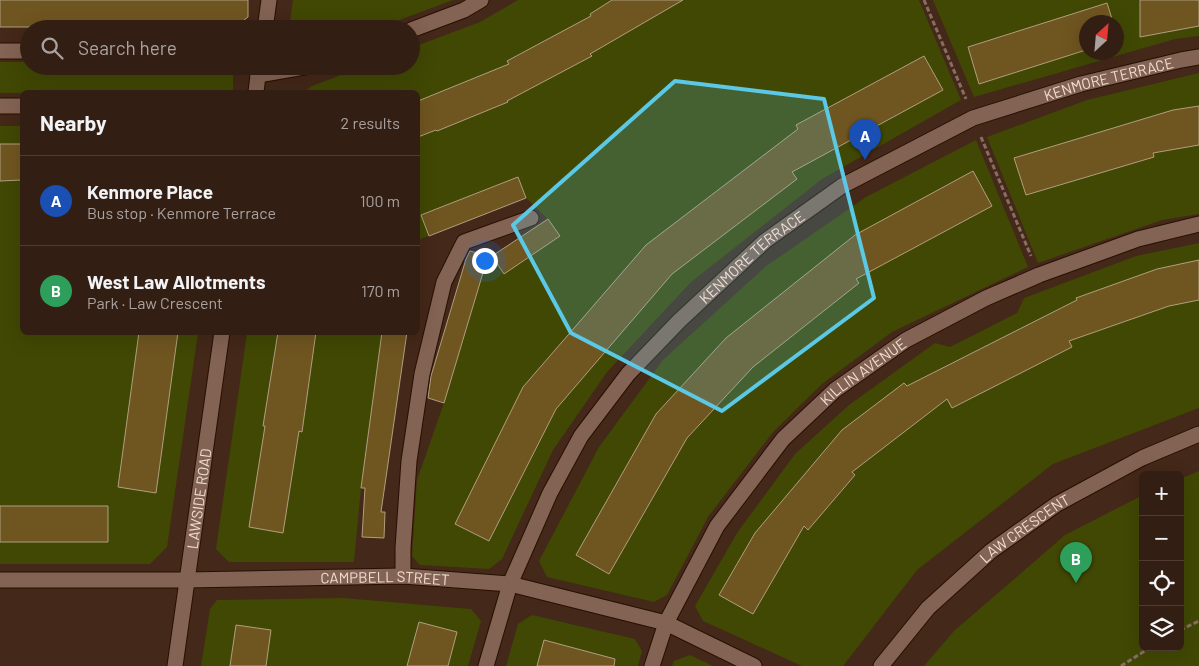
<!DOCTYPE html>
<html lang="en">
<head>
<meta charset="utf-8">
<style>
  body { margin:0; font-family:Barlow,sans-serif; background:#3b271c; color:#f1f3f6 }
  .controls { position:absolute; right:15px; bottom:15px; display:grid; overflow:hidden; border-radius:8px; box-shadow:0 5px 20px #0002 }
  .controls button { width:45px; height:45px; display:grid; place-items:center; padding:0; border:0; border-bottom:1px solid #4e3c33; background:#331e13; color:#f1f3f6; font:25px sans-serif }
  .compass { position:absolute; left:1079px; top:15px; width:45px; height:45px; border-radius:50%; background:#331e13; box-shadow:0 5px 20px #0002; rotate:26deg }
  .you { position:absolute; left:484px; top:260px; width:18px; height:18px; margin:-12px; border:4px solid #fff; border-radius:50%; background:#1a73e8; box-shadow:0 0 0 8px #1a73e833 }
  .badge { display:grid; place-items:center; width:32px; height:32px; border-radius:50%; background:#db2777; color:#fff; font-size:16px; font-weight:700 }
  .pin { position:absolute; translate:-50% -41px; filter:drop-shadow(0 1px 2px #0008) }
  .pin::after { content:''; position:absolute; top:26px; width:18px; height:15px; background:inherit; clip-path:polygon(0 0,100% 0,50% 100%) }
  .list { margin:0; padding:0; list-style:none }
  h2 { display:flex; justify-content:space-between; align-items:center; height:65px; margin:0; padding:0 20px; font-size:21px }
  h2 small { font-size:16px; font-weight:400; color:#a9a2a0 }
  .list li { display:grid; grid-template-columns:32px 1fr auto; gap:15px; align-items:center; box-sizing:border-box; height:90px; padding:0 20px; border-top:1px solid #4e3c33 }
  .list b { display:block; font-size:19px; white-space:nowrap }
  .list p { margin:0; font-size:16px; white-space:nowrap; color:#a9a2a0 }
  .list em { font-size:16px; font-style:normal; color:#a9a2a0 }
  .icon { flex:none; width:28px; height:28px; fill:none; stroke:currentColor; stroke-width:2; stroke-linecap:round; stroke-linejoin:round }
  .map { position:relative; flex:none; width:1199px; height:666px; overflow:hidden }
  .search { position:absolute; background:#331e13; box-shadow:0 5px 20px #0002; left:20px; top:20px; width:400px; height:55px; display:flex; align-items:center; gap:12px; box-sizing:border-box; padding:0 18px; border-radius:28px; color:#a9a2a0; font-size:19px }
  .panel { position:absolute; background:#331e13; box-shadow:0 5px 20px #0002; left:20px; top:90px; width:400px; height:245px; border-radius:8px }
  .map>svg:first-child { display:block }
</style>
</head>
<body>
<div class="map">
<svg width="1199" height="666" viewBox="0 0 1199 666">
  <rect width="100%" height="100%" fill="#442819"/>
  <path fill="#414804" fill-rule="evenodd" d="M293,0H453L375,29H289Z
    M518,0H919L961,100L822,179L691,282L607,372L553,450L502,559L489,569L420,565L412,556L417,480L444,403L488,256H492L504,274L560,236L548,219L526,198L518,177L421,215L429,236L420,239L418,238V92H304L312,86L365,66H411V48L480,22Z
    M933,0H1199V36L1175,39L974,97ZM1086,22H1116V52H1086Z
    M0,62H29V66H233V92L0,93Z
    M1199,73V214L1162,220L1038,263L987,137L1087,100Z
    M0,126H22V332L198,333L167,547L150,564H0Z
    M976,140L1028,267L892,332L822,384L773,432L708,517L667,595L654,602L547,577L539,561L599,447L663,360L765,267L866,197Z
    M1199,243V408L1053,464L917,570L843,666H802L703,621L695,606L737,533L795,454L849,405L935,343L950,347L1017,313L1024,298L1136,256Z
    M247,333H382L361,488L354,562H229L216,549Z
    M1199,471V666H924L954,631L1065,535L1143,495V647H1180V479Z
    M343,598L471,609L481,621L468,666H201L210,609L217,600Z
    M532,615L635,639L642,651L638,666H506L518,624Z
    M690,655L713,666H672L674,661Z"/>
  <path fill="#6f5520" stroke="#b09f7f" d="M0,0H248V17L235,27H0Z
    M612,0H683L590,54L592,56L507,101L508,102L437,131L436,130L418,137V101L509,64L507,61L591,16L590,14Z
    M1140,0H1199V26L1140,37Z
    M1107,3L1113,22H1086V50L979,84L968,47Z
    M924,56L943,90L792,172L797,179L672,274L556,409L489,541L455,524L523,387L646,245L798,129L796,125Z
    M1199,106V145L1153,153L1154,157L1026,195L1014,158L1173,110Z
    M0,144H22V180L0,181Z
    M973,171L992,206L856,279L859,283L753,367L687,438L609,574L576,555L656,414L726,338L855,235Z
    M518,177L526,198L429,236L421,215Z
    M548,219L560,236L504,274L492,256Z
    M470,251L488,256L444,403L428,398L431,376L466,259Z
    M1199,260V300L1169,306L1069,341L1072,347L952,408L947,399L852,472L855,475L808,530L804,526L753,614L719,595L755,533L842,430L904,383L907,386L1077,300L1076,298L1157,269Z
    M139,332H178L156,493L118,487Z
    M278,332H316L302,432L299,431L283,533L249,527L265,426H263Z
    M382,332H407L381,512H385L384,538L362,537L365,488H361Z
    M0,506H108V542H0Z
    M419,622L457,632L448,666H407Z
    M236,625L271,630L266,666H230Z
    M544,640L615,659L614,666H537Z"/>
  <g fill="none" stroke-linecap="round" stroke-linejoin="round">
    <defs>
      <g id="minor">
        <path d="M265,29L269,0"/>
        <path d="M411,30L464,10L481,0"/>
        <path d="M0,51H29"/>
        <path d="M258,75L310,66"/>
        <path d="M256,92L259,67"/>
        <path d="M0,106H22"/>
        <path d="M403,576V548L409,461L422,374L444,282L464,242L531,218"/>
        <path id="s1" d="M0,580H186L403,576L510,584L666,623L754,666"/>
        <path id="s2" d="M175,666L222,332"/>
        <path id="s3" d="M486,666L510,584L550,493L581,436L628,374L679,321L765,241L842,186L973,118L1081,84L1181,60L1199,57"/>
        <path id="s4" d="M652,666L666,623L717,526L783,439L835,390L906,340L986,298L1039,275L1138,239L1199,224"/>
        <path id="s5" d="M881,666L928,608L991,551L1057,504L1142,458L1199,434"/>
      </g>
    </defs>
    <use href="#minor" stroke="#290f03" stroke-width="17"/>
    <path stroke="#876e61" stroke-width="3" stroke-dasharray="5 2.5" stroke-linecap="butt" d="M924,0L966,99
      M981,137L1031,256
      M1180,630L1199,621
      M1121,666L1151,647"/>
    <use href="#minor" stroke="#836353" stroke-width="15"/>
  </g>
  <path fill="#5bc8e6" fill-opacity="0.2" stroke="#5bc8e6" stroke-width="4" stroke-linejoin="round" d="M675,81L824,99L874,298L722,411L571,333L513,225Z"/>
  <g text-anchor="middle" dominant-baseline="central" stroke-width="4" stroke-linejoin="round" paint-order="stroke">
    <g font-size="15" fill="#f0ddd3" stroke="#391e0f">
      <text stroke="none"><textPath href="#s3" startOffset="902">KENMORE TERRACE</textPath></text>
      <text stroke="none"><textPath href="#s3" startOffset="498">KENMORE TERRACE</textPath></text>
      <text stroke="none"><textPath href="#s4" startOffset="369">KILLIN AVENUE</textPath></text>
      <text stroke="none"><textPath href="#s2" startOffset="169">LAWSIDE ROAD</textPath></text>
      <text stroke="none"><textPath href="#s5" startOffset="200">LAW CRESCENT</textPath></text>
      <text stroke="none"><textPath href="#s1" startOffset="385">CAMPBELL STREET</textPath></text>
    </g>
  </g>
</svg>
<div class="controls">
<button>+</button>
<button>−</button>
<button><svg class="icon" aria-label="locate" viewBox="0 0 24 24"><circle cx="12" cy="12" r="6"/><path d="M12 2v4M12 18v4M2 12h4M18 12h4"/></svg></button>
<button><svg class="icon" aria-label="layers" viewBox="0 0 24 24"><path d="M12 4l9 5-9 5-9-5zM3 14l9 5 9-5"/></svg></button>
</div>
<svg class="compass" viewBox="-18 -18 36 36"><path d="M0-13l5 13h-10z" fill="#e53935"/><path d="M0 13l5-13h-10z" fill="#a9a2a0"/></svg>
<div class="you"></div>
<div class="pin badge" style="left:865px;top:160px;background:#1a4fb4">A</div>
<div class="pin badge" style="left:1076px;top:583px;background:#2e9e5b">B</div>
<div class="search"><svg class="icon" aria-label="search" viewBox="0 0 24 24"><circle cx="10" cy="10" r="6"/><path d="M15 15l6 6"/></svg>Search here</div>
<section class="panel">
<h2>Nearby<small>2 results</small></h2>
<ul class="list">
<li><span class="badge" style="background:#1a4fb4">A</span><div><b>Kenmore Place</b><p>Bus stop · Kenmore Terrace</p></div><em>100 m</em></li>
<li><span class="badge" style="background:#2e9e5b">B</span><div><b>West Law Allotments</b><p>Park · Law Crescent</p></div><em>170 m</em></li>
</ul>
</section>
</div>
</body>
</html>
